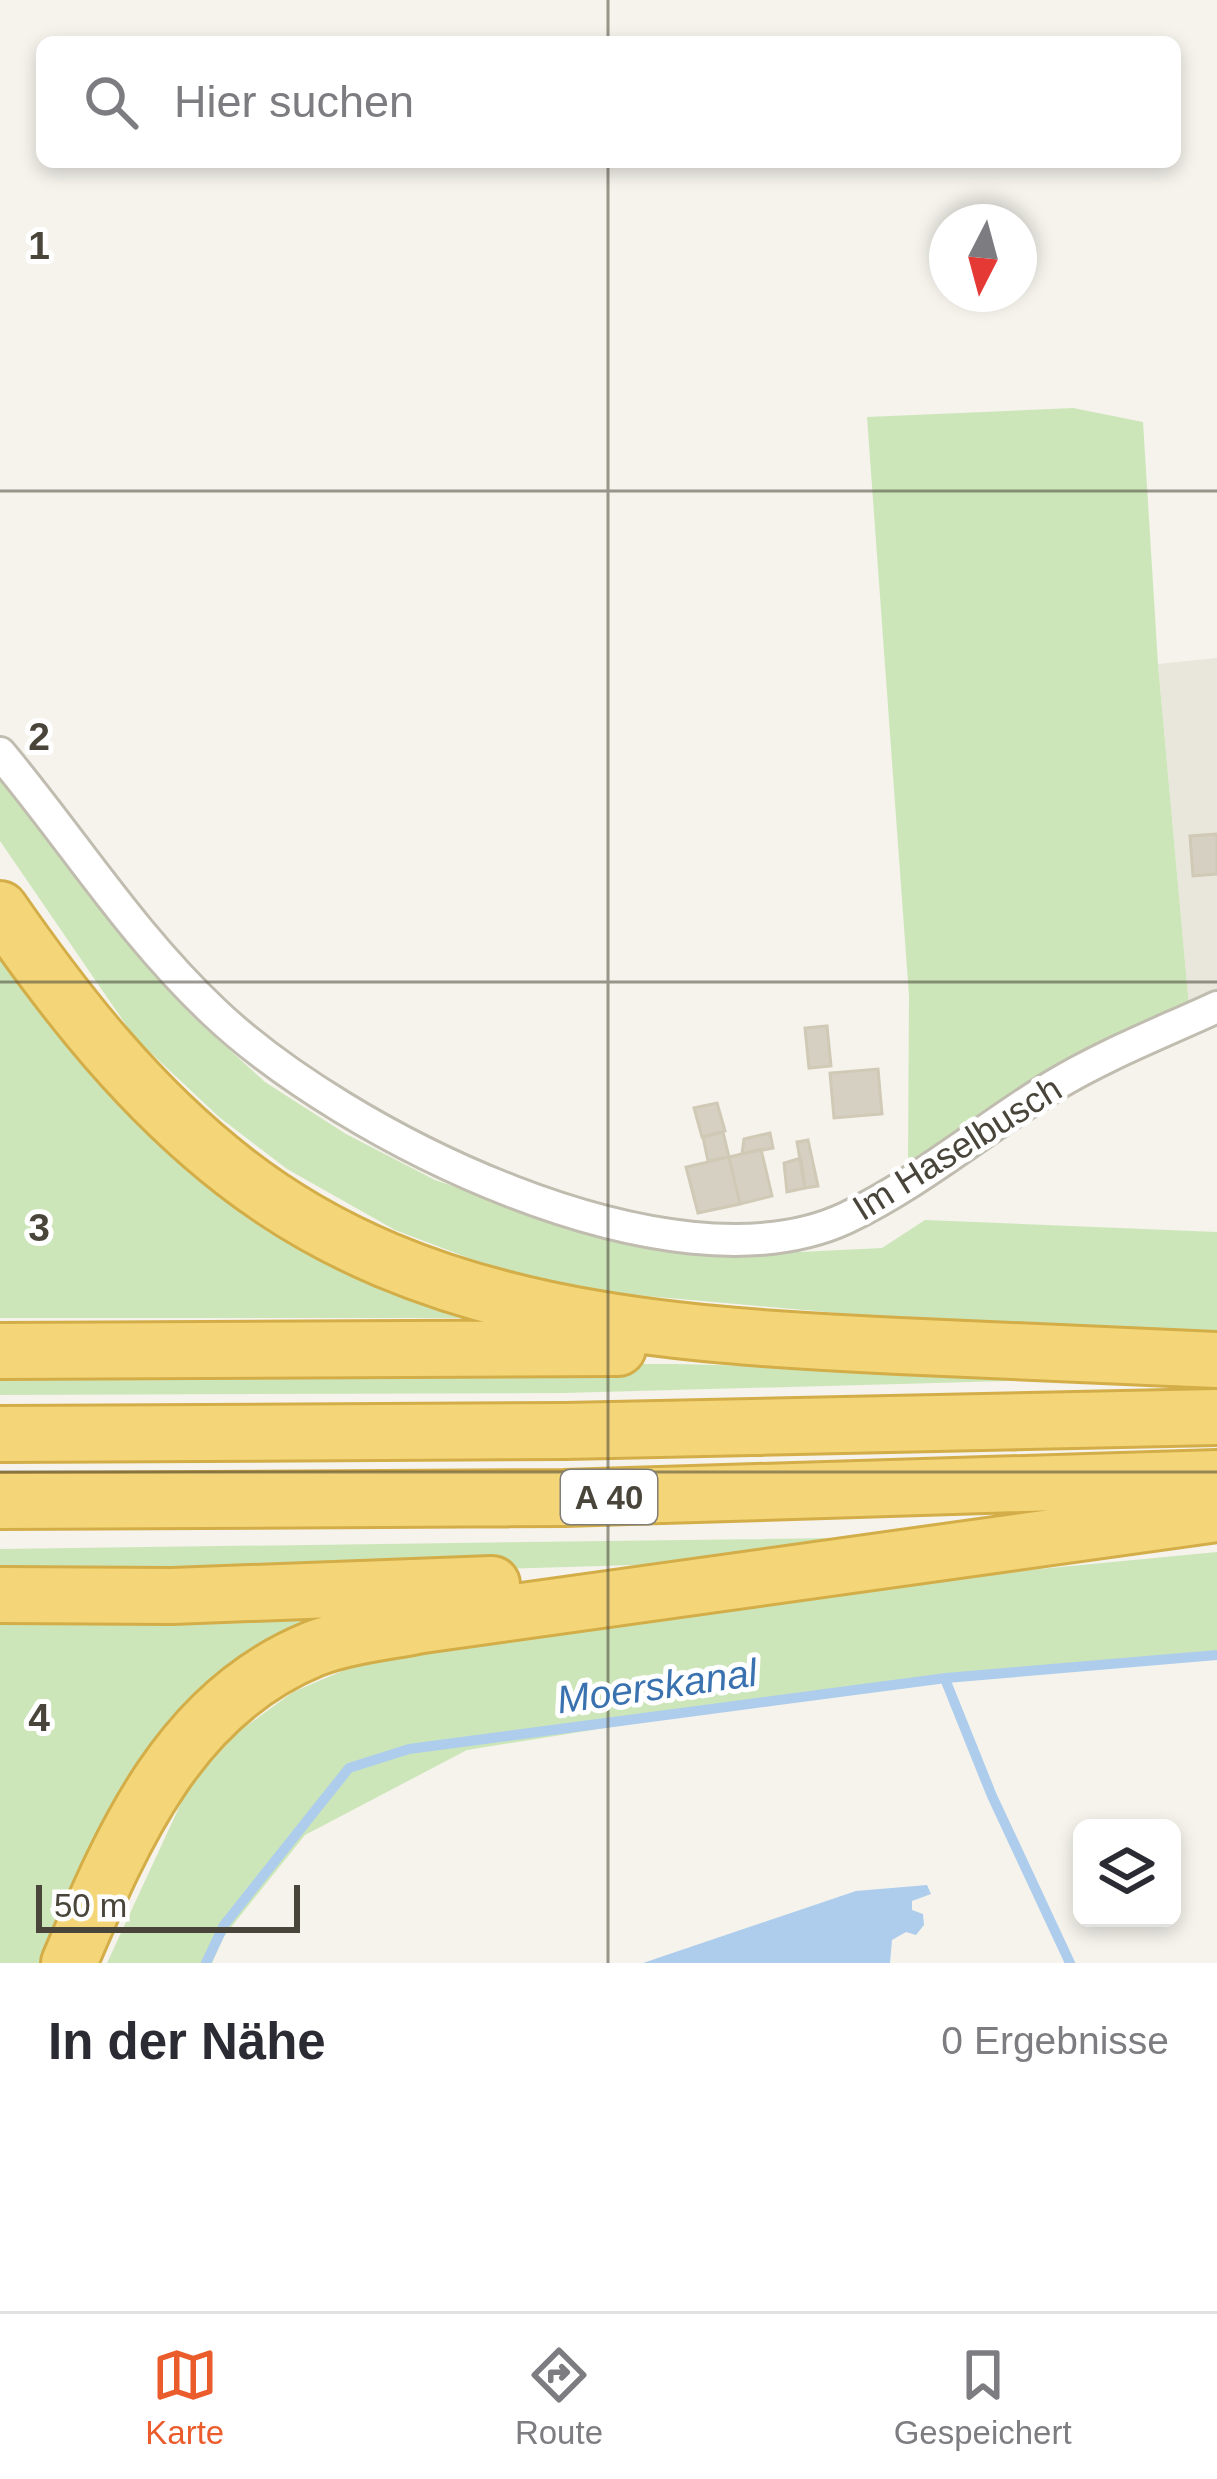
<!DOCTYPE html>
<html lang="de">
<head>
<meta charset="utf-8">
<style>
  body { margin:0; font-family:Arial,sans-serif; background:#f7f7f7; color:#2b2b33 }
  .controls { position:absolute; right:36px; bottom:36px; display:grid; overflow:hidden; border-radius:18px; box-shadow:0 6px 18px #0003 }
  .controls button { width:108px; height:108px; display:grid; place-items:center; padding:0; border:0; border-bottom:3px solid #e1e1e2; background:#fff; color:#2b2b33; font:60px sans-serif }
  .compass { position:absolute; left:929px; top:204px; width:108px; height:108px; border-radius:50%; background:#fff; box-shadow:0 6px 18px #0003; rotate:186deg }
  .scale { position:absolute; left:36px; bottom:30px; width:264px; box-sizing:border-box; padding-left:12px; border:6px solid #49453a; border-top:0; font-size:33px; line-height:42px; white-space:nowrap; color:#49453a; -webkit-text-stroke:9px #fff; paint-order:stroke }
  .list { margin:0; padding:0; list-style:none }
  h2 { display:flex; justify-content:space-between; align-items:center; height:156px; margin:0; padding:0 48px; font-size:51px }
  h2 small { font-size:39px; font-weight:400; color:#7c7c81 }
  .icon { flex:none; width:66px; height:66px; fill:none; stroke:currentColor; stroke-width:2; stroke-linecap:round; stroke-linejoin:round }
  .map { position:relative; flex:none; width:1217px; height:1963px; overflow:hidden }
  .search { position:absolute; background:#fff; box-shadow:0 6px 18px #0003; left:36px; right:36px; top:36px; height:132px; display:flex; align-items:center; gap:30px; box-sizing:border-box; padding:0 42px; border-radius:18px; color:#7c7c81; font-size:45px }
  .sheet { height:348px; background:#fff }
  nav { display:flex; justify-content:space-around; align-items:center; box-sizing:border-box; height:168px; border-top:3px solid #e1e1e2; background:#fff; font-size:33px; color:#7c7c81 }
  nav a { display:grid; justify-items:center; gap:6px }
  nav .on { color:#eb5c2d }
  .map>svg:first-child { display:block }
</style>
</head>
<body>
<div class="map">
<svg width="1217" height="1963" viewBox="0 0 1217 1963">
  <rect width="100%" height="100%" fill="#f5f3ec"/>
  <path fill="#e9e6db" d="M1217,658V994L1189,1006L1158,664Z"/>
  <path fill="#cde6b9" d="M1073,408L1143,422L1158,664L1189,1006L1071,1062L908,1165L909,996L867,417Z
    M0,768L191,1015L265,1082L346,1134L435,1180L537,1214L656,1242L799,1252L882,1248L925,1220L1217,1232V1334L1017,1329L602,1292L516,1276L395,1230L287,1169L219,1117L135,1038L0,841Z
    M0,939L58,1025L494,1318H0Z
    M676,1364L953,1371L1043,1380L564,1393L0,1395V1365Z
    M906,1537L702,1563L233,1577L0,1576V1549Z
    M1217,1552V1657L804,1696L467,1750L305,1835L224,1936L212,1963H107L188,1788L237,1733L293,1692L375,1657L904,1582Z
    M339,1618L250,1668L53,1963H0V1620Z"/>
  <path fill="#aecdec" d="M927,1885L931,1894L912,1901V1910L923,1914L924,1925L916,1935L906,1932L892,1940L890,1963H643L856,1891Z"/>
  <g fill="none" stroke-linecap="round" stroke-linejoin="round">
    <path stroke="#aecdec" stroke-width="10" d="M945,1679L992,1796L1070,1963
      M206,1963L224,1925L349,1768L409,1749L946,1678L1217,1655"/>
  </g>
  <path fill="#d6d0c2" stroke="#d0c9b6" stroke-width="3" d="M1217,834V874L1193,876L1190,836Z
    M827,1026L831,1066L809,1068L805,1028Z
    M878,1069L882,1114L834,1118L830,1073Z
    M717,1103L725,1131L702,1137L694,1108Z
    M723,1132L729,1157L708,1161L703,1137Z
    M770,1133L773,1148L742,1154L744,1139Z
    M808,1140L818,1186L805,1188L797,1142Z
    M761,1149L772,1196L740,1204L729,1157Z
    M729,1157L740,1204L698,1213L686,1167Z
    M801,1158L805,1188L787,1192L784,1163Z"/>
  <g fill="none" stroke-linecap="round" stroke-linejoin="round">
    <defs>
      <path id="minor" d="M0,753C72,839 131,934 214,1012C342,1134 670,1300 846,1218C918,1184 984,1128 1053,1086C1104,1055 1163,1032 1217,1007"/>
      <path id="motorway" d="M0,909C68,1007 140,1098 235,1172C425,1320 668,1335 899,1346C1005,1351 1111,1356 1217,1360
        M0,1351L618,1348
        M0,1434L565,1431L1217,1417
        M0,1501L564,1498L1217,1478
        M0,1595L172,1596L492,1584
        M69,1963C122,1839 178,1704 313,1649C346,1636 387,1632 422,1625L1217,1514"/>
    </defs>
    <use href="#minor" stroke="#c0bcaf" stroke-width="36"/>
    <use href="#motorway" stroke="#d3ad48" stroke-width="60"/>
    <use href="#minor" stroke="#fff" stroke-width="30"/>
    <use href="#motorway" stroke="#f4d678" stroke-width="54"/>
  </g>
  <path fill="none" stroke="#49453a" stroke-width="3" stroke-opacity="0.55" d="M608,0V42M608,162V1963M0,491H1217M0,982H1217M0,1472H1217"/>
  <g text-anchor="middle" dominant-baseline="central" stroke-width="10" stroke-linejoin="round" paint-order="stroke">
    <rect fill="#fff" stroke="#807d75" stroke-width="3" x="561" y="1470" width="96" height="54" rx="9"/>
    <g font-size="33" font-weight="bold" fill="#49453a">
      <text x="609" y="1497">A 40</text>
    </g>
    <g font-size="36" fill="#49453a" stroke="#fff">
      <text transform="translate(957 1148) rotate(-32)">Im Haselbusch</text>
    </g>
    <g font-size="39" font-style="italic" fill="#3972af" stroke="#fff">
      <text transform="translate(657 1686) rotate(-8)">Moerskanal</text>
    </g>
  </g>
  <g font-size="39" text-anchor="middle" font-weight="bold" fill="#49453a" stroke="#fff" stroke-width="10" stroke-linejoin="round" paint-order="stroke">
    <text x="39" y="259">1</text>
    <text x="39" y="750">2</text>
    <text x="39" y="1241">3</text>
    <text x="39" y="1731">4</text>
  </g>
</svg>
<div class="controls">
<button><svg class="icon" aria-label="layers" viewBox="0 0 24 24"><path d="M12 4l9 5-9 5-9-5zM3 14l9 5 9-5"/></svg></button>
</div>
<svg class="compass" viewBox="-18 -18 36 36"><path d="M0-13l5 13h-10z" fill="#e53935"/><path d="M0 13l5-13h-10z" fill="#7c7c81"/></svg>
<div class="scale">50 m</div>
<div class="search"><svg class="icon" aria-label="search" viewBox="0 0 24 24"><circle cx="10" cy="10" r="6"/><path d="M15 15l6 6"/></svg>Hier suchen</div>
</div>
<section class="sheet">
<h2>In der Nähe<small>0 Ergebnisse</small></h2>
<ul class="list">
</ul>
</section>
<nav>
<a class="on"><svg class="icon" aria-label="map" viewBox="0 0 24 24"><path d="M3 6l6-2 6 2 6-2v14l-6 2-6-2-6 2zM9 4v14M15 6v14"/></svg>Karte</a>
<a><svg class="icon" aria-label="directions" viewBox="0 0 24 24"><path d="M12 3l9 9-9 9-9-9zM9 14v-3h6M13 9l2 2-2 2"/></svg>Route</a>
<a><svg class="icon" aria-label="saved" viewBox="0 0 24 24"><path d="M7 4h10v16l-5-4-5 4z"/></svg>Gespeichert</a>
</nav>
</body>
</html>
